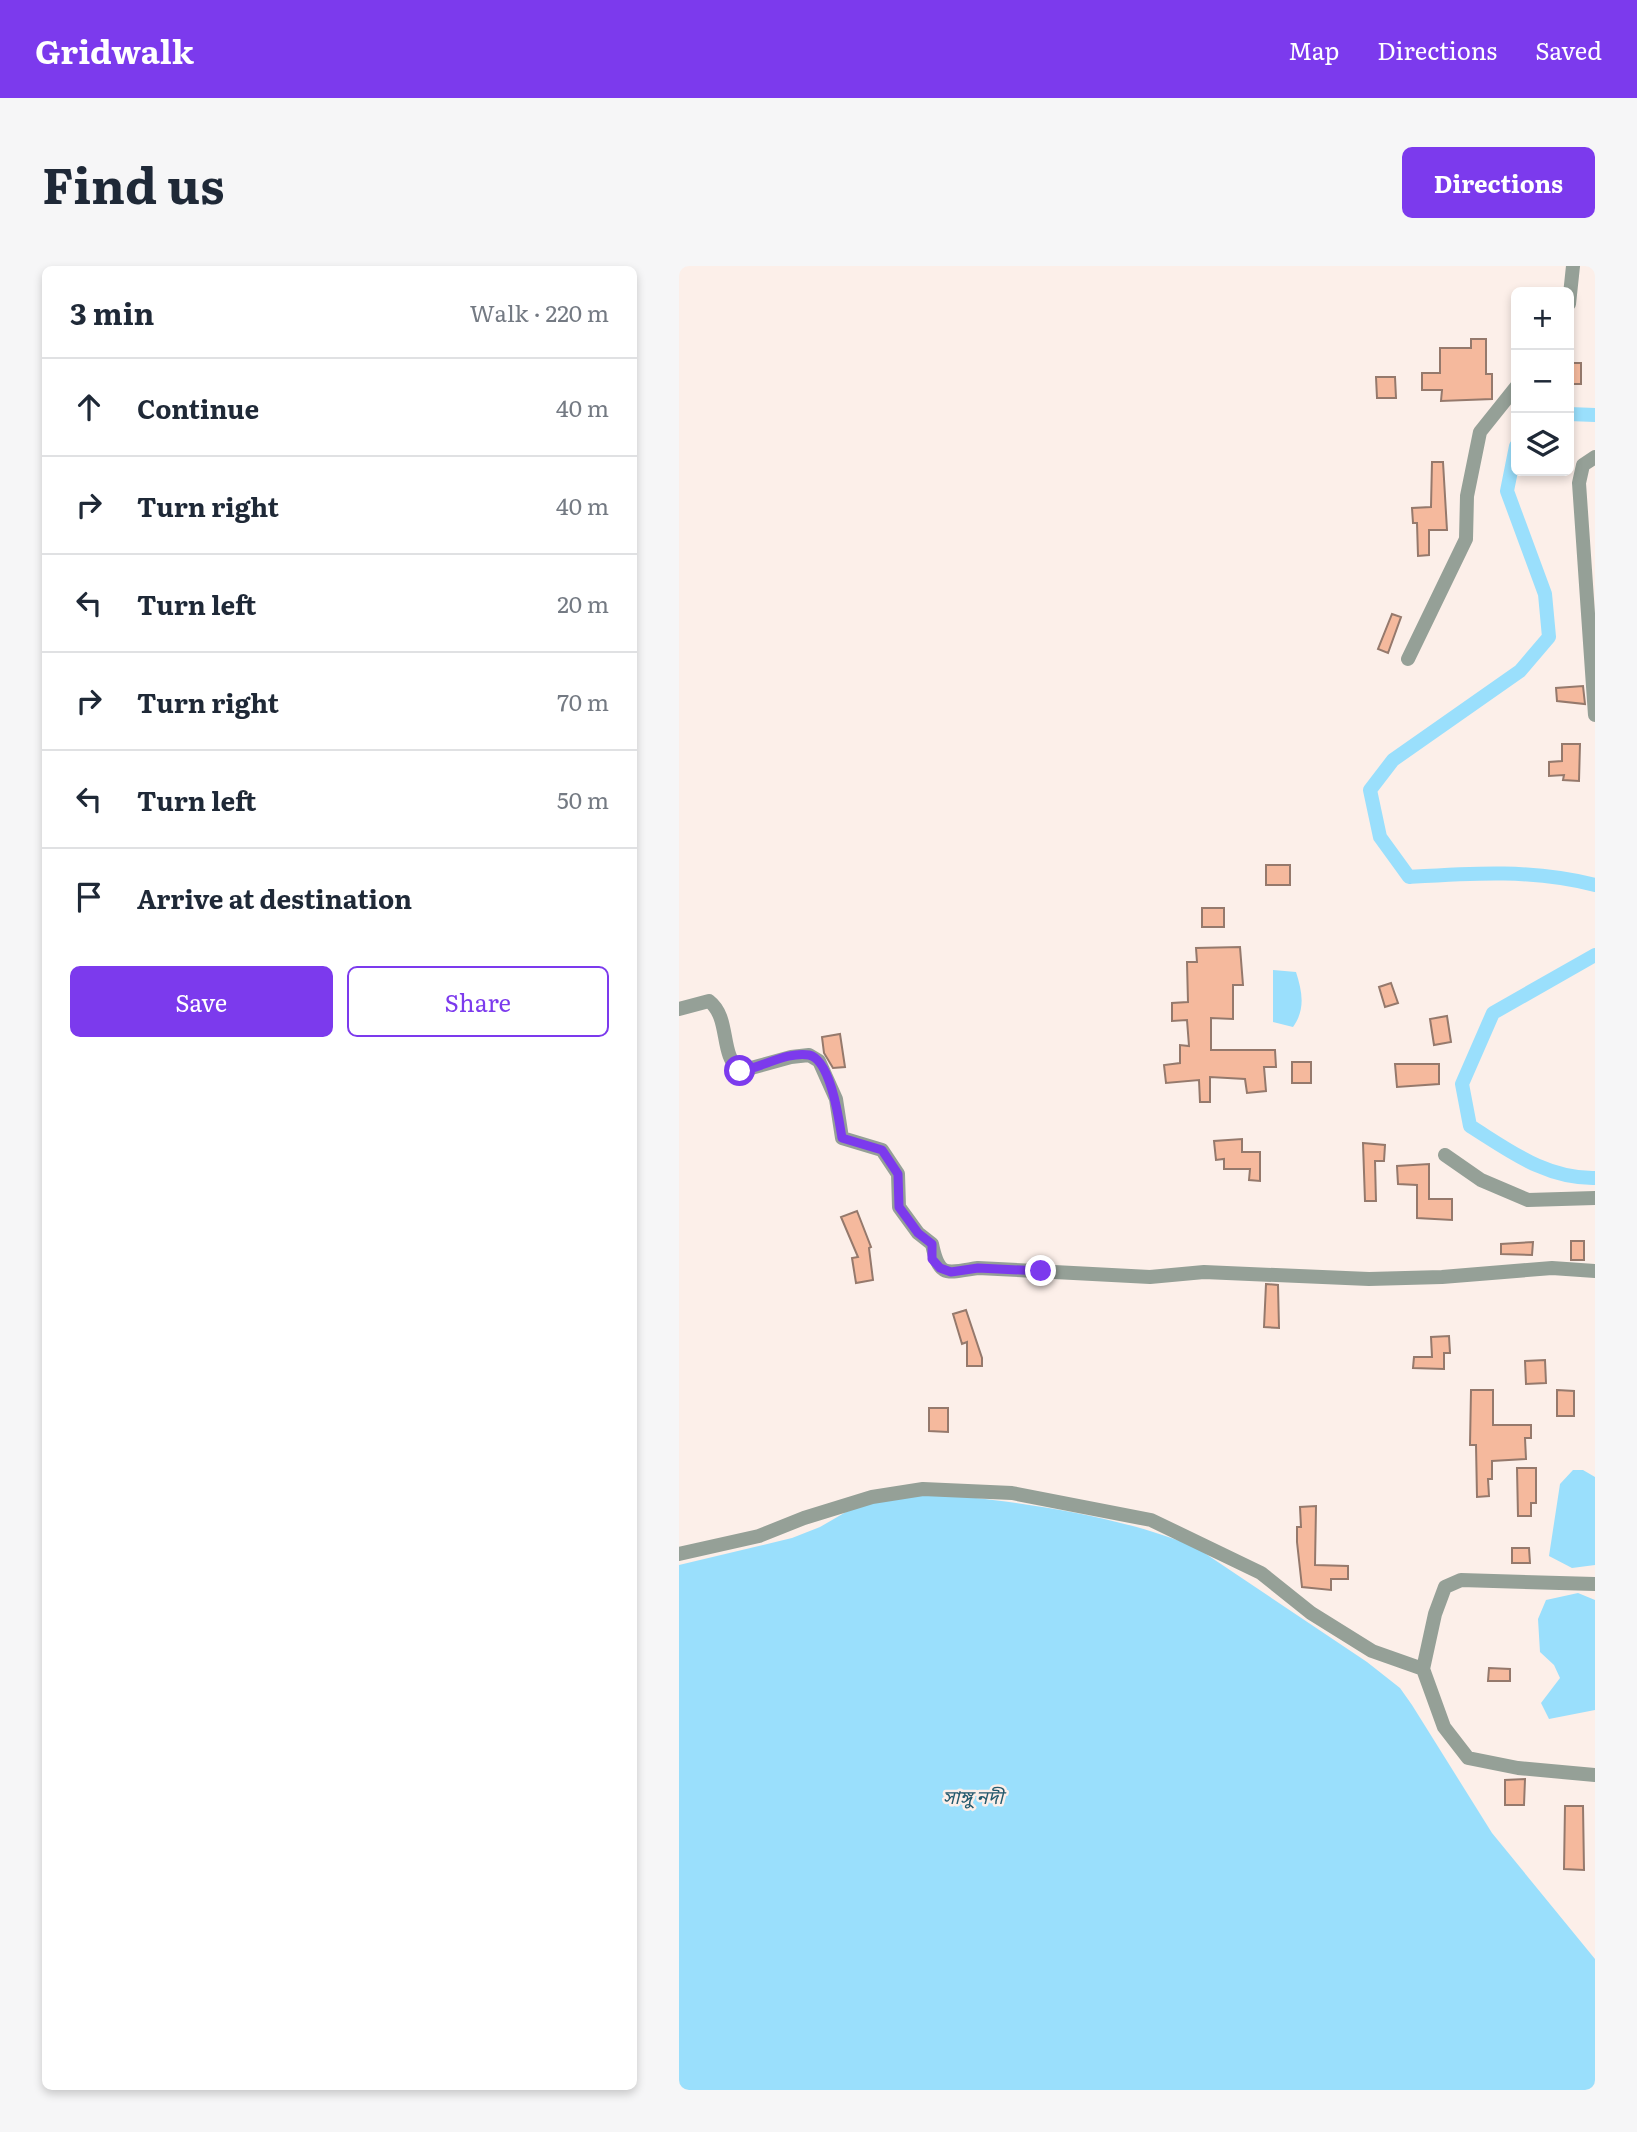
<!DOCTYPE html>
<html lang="en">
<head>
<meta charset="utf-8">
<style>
  body { margin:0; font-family:Literata,"Noto Sans Bengali",serif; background:#f6f6f7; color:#1f2937 }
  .controls { position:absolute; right:21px; top:21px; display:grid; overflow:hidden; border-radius:10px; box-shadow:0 4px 10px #0003 }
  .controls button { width:63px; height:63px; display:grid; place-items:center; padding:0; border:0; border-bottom:2px solid #e0e1e3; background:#fff; color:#1f2937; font:35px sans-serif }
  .stop { position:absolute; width:21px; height:21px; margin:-16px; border:5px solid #7c3aed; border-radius:50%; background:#fff }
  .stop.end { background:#7c3aed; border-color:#fff; box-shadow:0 2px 7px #0008 }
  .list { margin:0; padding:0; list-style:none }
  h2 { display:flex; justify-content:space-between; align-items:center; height:91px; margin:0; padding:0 28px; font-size:30px }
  h2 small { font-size:23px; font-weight:400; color:#747a83 }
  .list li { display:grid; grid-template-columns:46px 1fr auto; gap:21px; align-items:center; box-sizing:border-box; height:98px; padding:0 28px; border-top:2px solid #e0e1e3 }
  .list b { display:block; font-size:26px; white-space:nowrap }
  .list em { font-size:23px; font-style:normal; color:#747a83 }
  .actions { display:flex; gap:14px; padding:21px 28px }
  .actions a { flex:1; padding:16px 0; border:2px solid #7c3aed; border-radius:10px; text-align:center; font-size:24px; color:#7c3aed }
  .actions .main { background:#7c3aed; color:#fff }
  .icon { flex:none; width:38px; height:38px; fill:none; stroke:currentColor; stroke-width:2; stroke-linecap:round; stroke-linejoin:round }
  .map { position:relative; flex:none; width:916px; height:1824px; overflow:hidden; border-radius:10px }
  header { display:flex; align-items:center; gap:42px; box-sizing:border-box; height:98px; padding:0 35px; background:#7c3aed; color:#fff }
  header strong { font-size:33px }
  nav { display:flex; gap:38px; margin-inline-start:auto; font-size:24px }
  .intro { display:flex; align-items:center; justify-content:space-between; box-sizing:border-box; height:168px; padding:0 42px }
  h1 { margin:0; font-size:49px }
  .button { padding:18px 32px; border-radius:10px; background:#7c3aed; color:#fff; font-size:24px; font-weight:700 }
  main { display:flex; gap:42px; padding:0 42px }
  aside { flex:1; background:#fff; border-radius:10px; box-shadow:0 4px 10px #0003 }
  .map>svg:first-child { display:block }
</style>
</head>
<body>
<header>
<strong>Gridwalk</strong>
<nav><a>Map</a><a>Directions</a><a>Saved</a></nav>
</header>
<div class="intro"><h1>Find us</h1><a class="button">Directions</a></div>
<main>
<aside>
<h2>3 min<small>Walk · 220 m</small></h2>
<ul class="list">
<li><svg class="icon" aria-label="ahead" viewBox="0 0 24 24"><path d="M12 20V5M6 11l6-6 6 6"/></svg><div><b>Continue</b></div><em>40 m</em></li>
<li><svg class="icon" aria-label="right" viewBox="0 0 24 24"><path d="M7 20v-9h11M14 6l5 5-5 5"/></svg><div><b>Turn right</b></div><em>40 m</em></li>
<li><svg class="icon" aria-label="left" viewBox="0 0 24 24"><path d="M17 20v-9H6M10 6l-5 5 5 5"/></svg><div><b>Turn left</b></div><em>20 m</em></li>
<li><svg class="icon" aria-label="right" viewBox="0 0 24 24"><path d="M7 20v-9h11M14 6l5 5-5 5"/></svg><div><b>Turn right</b></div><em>70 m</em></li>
<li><svg class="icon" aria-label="left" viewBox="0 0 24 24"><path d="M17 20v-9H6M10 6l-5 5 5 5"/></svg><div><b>Turn left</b></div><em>50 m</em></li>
<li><svg class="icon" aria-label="arrive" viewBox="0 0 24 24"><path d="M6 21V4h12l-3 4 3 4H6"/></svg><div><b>Arrive at destination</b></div></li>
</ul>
<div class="actions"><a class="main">Save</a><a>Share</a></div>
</aside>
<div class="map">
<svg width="916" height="1824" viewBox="0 0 916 1824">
  <rect width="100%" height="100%" fill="#fcefe9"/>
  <path fill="#9adffc" d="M594,704L617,706C623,725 627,743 614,761L594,756Z
    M894,1204H904L916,1211V1299L893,1302L870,1290L881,1218Z
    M245,1228C325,1232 445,1250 518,1282L688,1396L721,1422L733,1439L813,1567L916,1693V1824H0V1299L113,1272L141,1261L179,1239Z
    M899,1327L916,1334V1444L870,1453L862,1437L881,1412L875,1399L861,1386L859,1353L867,1334Z"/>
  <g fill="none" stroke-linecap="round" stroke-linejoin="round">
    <path stroke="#9adffc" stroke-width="14" d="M890,148L916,149
      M837,180L828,225L866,328L870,371L841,405L714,494L691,524L701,571L730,611C794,607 854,603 916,619
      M916,689L814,747L783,818L791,860C831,885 867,913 916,912"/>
  </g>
  <path fill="#f5b99d" stroke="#95796c" stroke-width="2" d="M792,73H807V108H813V133L762,135L763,124H743V107H761V82H792Z
    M890,97H902V118H890Z
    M697,111H716L717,132H698Z
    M753,196H764L768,264H750V289L739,290L738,257H734L733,242L752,241Z
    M713,348L722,351L709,387L699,383Z
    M904,420L906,438L878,435L877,422Z
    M883,478H901L900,515L884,514L885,509L870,510V496L883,495Z
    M587,599H611V619H587Z
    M523,642H545V661H523Z
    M561,681L564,719H554V753L532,752V784H596L597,801H585L587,825L568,827L566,813L531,811V836H521L520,814L487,817L485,799L501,797V779L510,780L508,754L493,755V737L509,736L508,696H518L517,682Z
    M712,717L719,737L706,741L700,721Z
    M768,750L772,776L755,779L751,753Z
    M161,768L166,801L154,802L145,787L143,771Z
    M613,796H632V817H613Z
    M716,798H760V818L718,821Z
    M563,873V886H581V915L570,914L571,903H545V893L537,894L535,875Z
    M684,877L706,879L705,895H696L697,935H686Z
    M750,898V933H773V954L738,952V919L719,918L718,900Z
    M178,945L192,981L190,982L194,1014L177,1017L173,992L179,991L162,951Z
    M892,975H905V994H892Z
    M854,976L853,989L822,988V978Z
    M587,1018L599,1019L600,1062L585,1061Z
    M287,1044L303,1092V1100H288V1076L283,1078L274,1048Z
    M770,1070L771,1087H765V1103L734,1102L735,1091H753L752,1071Z
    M866,1094L867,1117L847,1118L846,1095Z
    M792,1124H814V1159H852V1172H846L847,1193L813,1195V1213H809L810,1230L798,1231L797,1179H791Z
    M878,1124L895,1125V1150H878Z
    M250,1142H269V1166L250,1165Z
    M838,1202H857V1237H852V1250H839Z
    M637,1240L636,1299L669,1300V1313H652V1324L623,1321L618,1276V1261H622L621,1241Z
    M833,1282H850L851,1297H833Z
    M810,1402L831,1403V1415H809Z
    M846,1513L845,1539H826V1514Z
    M886,1540H904L905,1604L885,1603Z"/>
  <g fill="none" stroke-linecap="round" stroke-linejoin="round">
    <path stroke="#95a097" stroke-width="14" d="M890,38L894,0
      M916,191L904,199L900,217L916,449
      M729,393L787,273L788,230L801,166L837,121
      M0,743L30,735C52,752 40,788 61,805L112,791L130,789L140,795L157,833L163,872L203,884L219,908L220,941L239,967L253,978C260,1012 267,1007 299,1002L471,1011L525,1006L690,1013L763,1011L873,1002L916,1005
      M766,889L802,914L849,934L916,932
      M0,1288L80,1270L125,1252L193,1231L244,1223L333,1227L472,1254L582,1307L632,1347L693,1385L744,1403L765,1461L789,1492L839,1502L916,1509
      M744,1403L756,1348L766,1321L782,1314L916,1318"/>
  </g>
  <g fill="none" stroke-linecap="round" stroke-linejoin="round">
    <path stroke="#7c3aed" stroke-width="9" d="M61,805C82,802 109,785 130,789C152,794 160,854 163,872L203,884L219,908L220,941L239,967L253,978V993L261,1002L272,1006L299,1002L362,1005"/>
  </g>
  <g text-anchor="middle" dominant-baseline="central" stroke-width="5" stroke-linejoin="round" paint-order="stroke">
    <g font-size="19" font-style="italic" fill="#23596d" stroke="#fcefe9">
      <text x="294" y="1530">সাঙ্গু নদী</text>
    </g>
  </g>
</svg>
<div class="controls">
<button>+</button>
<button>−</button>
<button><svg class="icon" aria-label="layers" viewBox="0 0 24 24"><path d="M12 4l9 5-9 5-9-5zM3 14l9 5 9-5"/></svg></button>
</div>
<div class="stop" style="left:61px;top:805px"></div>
<div class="stop end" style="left:362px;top:1005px"></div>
</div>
</main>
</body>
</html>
